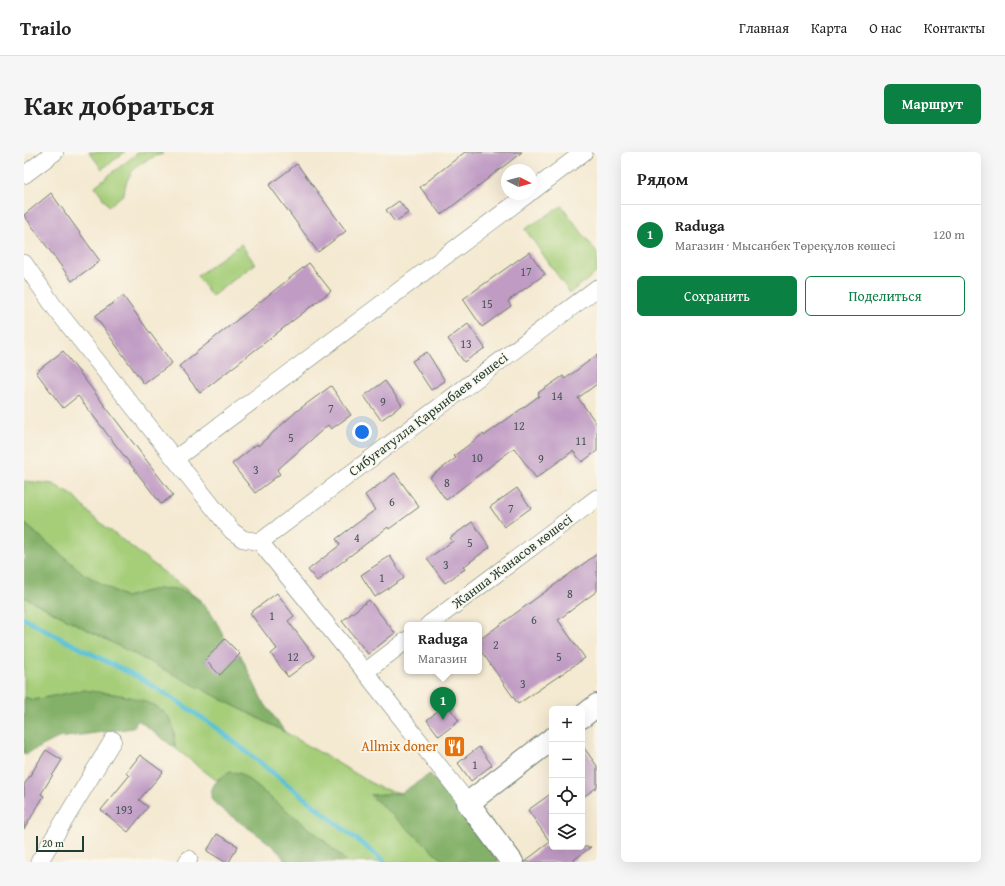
<!DOCTYPE html>
<html lang="ru">
<head>
<meta charset="utf-8">
<style>
  body { margin:0; font-family:"Gentium Book Plus",serif; background:#f6f6f6; color:#222 }
  .controls { position:absolute; right:12px; bottom:12px; display:grid; overflow:hidden; border-radius:6px; box-shadow:0 4px 16px #0002 }
  .controls button { width:36px; height:36px; display:grid; place-items:center; padding:0; border:0; border-bottom:1px solid #e0e0e0; background:#fff; color:#222; font:20px sans-serif }
  .compass { position:absolute; left:477px; top:12px; width:36px; height:36px; border-radius:50%; background:#fff; box-shadow:0 4px 16px #0002; rotate:96deg }
  .scale { position:absolute; left:12px; bottom:10px; width:48px; box-sizing:border-box; padding-left:4px; border:2px solid #1f3d34; border-top:0; font-size:11px; line-height:14px; white-space:nowrap; color:#1f3d34; -webkit-text-stroke:3px #fbf7ec; paint-order:stroke }
  .you { position:absolute; left:338px; top:280px; width:14px; height:14px; margin:-10px; border:3px solid #fff; border-radius:50%; background:#1a73e8; box-shadow:0 0 0 6px #1a73e833 }
  .badge { display:grid; place-items:center; width:26px; height:26px; border-radius:50%; background:#0b8043; color:#fff; font-size:13px; font-weight:700 }
  .pin { position:absolute; translate:-50% -33px; filter:drop-shadow(0 1px 2px #0008) }
  .pin::after { content:''; position:absolute; top:21px; width:14px; height:12px; background:inherit; clip-path:polygon(0 0,100% 0,50% 100%) }
  .popup { position:absolute; left:380px; top:470px; width:78px; height:52px; box-sizing:border-box; display:grid; place-content:center; border-radius:6px; background:#fff; filter:drop-shadow(0 1px 3px #0005); font-size:13px; white-space:nowrap; color:#767676 }
  .popup b { font-size:15px; color:#222 }
  .popup::after { content:''; position:absolute; left:50%; top:100%; margin-left:-8px; border:8px solid transparent; border-top-color:#fff }
  .list { margin:0; padding:0; list-style:none }
  h2 { display:flex; justify-content:space-between; align-items:center; height:52px; margin:0; padding:0 16px; font-size:17px }
  h2 small { font-size:13px; font-weight:400; color:#767676 }
  .list li { display:grid; grid-template-columns:26px 1fr auto; gap:12px; align-items:center; box-sizing:border-box; height:60px; padding:0 16px; border-top:1px solid #e0e0e0 }
  .list b { display:block; font-size:15px; white-space:nowrap }
  .list p { margin:0; font-size:13px; white-space:nowrap; color:#767676 }
  .list em { font-size:13px; font-style:normal; color:#767676 }
  .actions { display:flex; gap:8px; padding:12px 16px }
  .actions a { flex:1; padding:9px 0; border:1px solid #0b8043; border-radius:6px; text-align:center; font-size:14px; color:#0b8043 }
  .actions .main { background:#0b8043; color:#fff }
  .icon { flex:none; width:22px; height:22px; fill:none; stroke:currentColor; stroke-width:2; stroke-linecap:round; stroke-linejoin:round }
  .map { position:relative; flex:none; width:573px; height:710px; overflow:hidden; border-radius:6px }
  header { display:flex; align-items:center; gap:24px; box-sizing:border-box; height:56px; padding:0 20px; background:#fff; border-bottom:1px solid #e0e0e0 }
  header strong { font-size:19px }
  nav { display:flex; gap:22px; margin-inline-start:auto; font-size:14px }
  .intro { display:flex; align-items:center; justify-content:space-between; box-sizing:border-box; height:96px; padding:0 24px }
  h1 { margin:0; font-size:28px }
  .button { padding:10px 18px; border-radius:6px; background:#0b8043; color:#fff; font-size:14px; font-weight:700 }
  main { display:flex; gap:24px; padding:0 24px }
  aside { flex:1; background:#fff; border-radius:6px; box-shadow:0 4px 16px #0002 }
  .map>svg:first-child { display:block }
</style>
</head>
<body>
<header>
<strong>Trailo</strong>
<nav><a>Главная</a><a>Карта</a><a>О нас</a><a>Контакты</a></nav>
</header>
<div class="intro"><h1>Как добраться</h1><a class="button">Маршрут</a></div>
<main>
<div class="map">
<svg width="573" height="710" viewBox="0 0 573 710">
  <rect width="100%" height="100%" fill="#fbf7ec"/>
  <filter id="ink" filterUnits="userSpaceOnUse"><feTurbulence type="fractalNoise" baseFrequency=".025" numOctaves="2"/><feDisplacementMap in="SourceGraphic" scale="8" xChannelSelector="R" yChannelSelector="G"/><feConvolveMatrix kernelMatrix="1 2 1 2 8 2 1 2 1" color-interpolation-filters="sRGB"/></filter>
  <filter id="wash" filterUnits="userSpaceOnUse"><feTurbulence type="fractalNoise" baseFrequency=".012" numOctaves="4" result="noise"/><feDisplacementMap in="SourceGraphic" scale="16" xChannelSelector="R" yChannelSelector="G"/><feGaussianBlur stdDeviation="0.9" result="paint"/><feColorMatrix in="noise" values="0 0 0 0 0 0 0 0 0 0 0 0 0 0 0 0 0 1.4 0 .05"/><feComposite in="paint" operator="in"/></filter>
  <g filter="url(#wash)">
    <rect width="100%" height="100%" fill="#f4e9d1"/>
    <path fill="#a6ce79" stroke="#628656" d="M65,0H101L78,17Z
      M115,0H137L139,2C117,8 102,19 100,42L85,54L71,34Z
      M538,54L573,101V120L546,141L501,77Z
      M217,92L231,112L188,144L173,124Z
      M0,329L29,332L50,344L69,365L177,449L152,437H136L102,445L60,422L0,371Z
      M0,445L261,580L356,636L377,641L346,643L421,710H323L297,686L216,621L206,620L192,628L151,596L150,579L60,538L9,548L0,545Z"/>
    <path fill="#84b169" stroke="#52774e" d="M0,371L60,422L102,445C113,442 124,438 135,437C171,432 188,459 201,487L181,508L196,522L216,502L238,548L261,580L0,445Z
      M60,538C88,543 123,542 144,564C151,572 150,586 151,596L114,568L109,576L34,586L0,603V545L9,548Z
      M206,620L216,621L297,686L323,710H261C254,690 203,666 187,647C187,631 193,628 206,620Z
      M406,622L475,710H421L346,643L377,641Z"/>
    <g fill="none" stroke-linecap="round" stroke-linejoin="round">
      <path stroke="#58c1d5" stroke-width="5" d="M0,466L28,482L116,526L147,545L190,574L361,710"/>
    </g>
    <g id="blocks">
      <path fill="#c09bc4" d="M441,0H498L417,63L396,35Z
        M273,12L322,79L294,100L245,33Z
        M27,41L76,109L48,129L0,63Z
        M375,49L384,61L371,70L362,58Z
        M505,100L521,122L484,149L487,154L458,175L439,147Z
        M285,111L307,139L176,241L155,214Z
        M99,144L148,211L120,232L71,164Z
        M444,172L461,196L440,210L424,187Z
        M39,199L149,343L137,352L54,244L39,256L12,220Z
        M403,200L421,229L407,238L388,209Z
        M573,203V232L554,246L573,272V299L558,310L549,299L512,326L490,296L422,348L406,325L432,306L430,304L459,282L460,284L515,244L514,241L539,224L541,227Z
        M361,229L378,253L357,268L340,244Z
        M307,234L327,263L307,277L304,273L253,318L256,322L231,341L208,312L233,292L234,294L274,258Z
        M371,321L395,355L365,377L364,375L293,429L284,418L316,393L312,387L351,358L341,343Z
        M493,336L507,356L480,375L466,355Z
        M448,370L466,395L439,415L441,417L421,431L403,407L429,389L426,386Z
        M573,402V439L534,468L561,506L494,552L455,496V488Z
        M366,404L380,426L351,445L337,423Z
        M253,441L270,464L264,469L291,505L264,525L247,502L253,497L226,461Z
        M345,448L371,481L344,502L318,469Z
        M201,487L216,502L196,523L181,508Z
        M423,552L435,569L415,584L403,568Z
        M558,593L573,614V635L558,646Z
        M455,595L468,613L447,629L434,611Z
        M22,598L38,608L17,642L20,644L0,677V633Z
        M116,603L139,620L115,648L124,655L104,680L77,658L105,624L102,621Z
        M528,641V695H567L547,710H500L526,690L504,658Z
        M193,682L214,694L205,710H201L183,699Z"/>
    </g>
  </g>
  <g filter="url(#ink)">
    <use href="#blocks" fill-opacity="0" stroke="#6a796b" stroke-width="1"/>
    <g fill="none" stroke-linecap="round" stroke-linejoin="round">
      <defs>
        <path id="street" d="M0,23L31,0
          M507,40L560,0
          M0,111L31,156L208,379L219,387L236,390L341,520L444,651
          M151,307L504,42
          M236,390L573,136
          M404,473L573,346
          M341,520L383,488
          M15,710L89,588
          M163,710L165,707"/>
        <path id="secondary" d="M558,565L573,553
          M488,710L444,651L528,587"/>
      </defs>
      <use href="#street" stroke="#6a796b" stroke-width="18"/>
      <use href="#secondary" stroke="#6a796b" stroke-width="24"/>
      <use href="#street" stroke="#fff" stroke-width="17"/>
      <use href="#secondary" stroke="#fff" stroke-width="22"/>
    </g>
  </g>
  <defs>
    <symbol id="restaurant-square" viewBox="-11 -11 22 22"><rect x="-9" y="-9" width="18" height="18" rx="4" fill="#e8710a" stroke="#fbf7ec"/><path d="M-5-6h1v4h1v-4h1v4h1v-4h1v5L-1.5 .5V6h-2V.5L-5-1ZM5-6V6H3V1.5H1.5Q1.5-4 5-6Z" fill="#fff"/></symbol>
  </defs>
  <g fill-rule="evenodd">
    <use href="#restaurant-square" x="418" y="582" width="25" height="25"/>
  </g>
  <g text-anchor="middle" dominant-baseline="central" stroke-width="3.5" stroke-linejoin="round" paint-order="stroke">
    <g font-size="12" fill="#475458">
      <text x="502" y="119">17</text>
      <text x="463" y="151">15</text>
      <text x="442" y="191">13</text>
      <text x="533" y="243">14</text>
      <text x="359" y="249">9</text>
      <text x="307" y="256">7</text>
      <text x="495" y="273">12</text>
      <text x="267" y="285">5</text>
      <text x="557" y="288">11</text>
      <text x="453" y="305">10</text>
      <text x="517" y="306">9</text>
      <text x="232" y="317">3</text>
      <text x="423" y="330">8</text>
      <text x="368" y="349">6</text>
      <text x="487" y="356">7</text>
      <text x="333" y="385">4</text>
      <text x="446" y="390">5</text>
      <text x="422" y="412">3</text>
      <text x="358" y="425">1</text>
      <text x="546" y="441">8</text>
      <text x="248" y="463">1</text>
      <text x="510" y="467">6</text>
      <text x="472" y="492">2</text>
      <text x="269" y="504">12</text>
      <text x="535" y="504">5</text>
      <text x="499" y="531">3</text>
      <text x="451" y="612">1</text>
      <text x="100" y="657">193</text>
    </g>
    <g font-size="14" fill="#1f3d34" stroke="#fbf7ec">
      <text transform="translate(404 262) rotate(-37)">Сибуғатулла Қарынбаев көшесі</text>
      <text transform="translate(488 409) rotate(-37)">Жанша Жанасов көшесі</text>
    </g>
    <g font-size="14" fill="#c56008" stroke="#fbf7ec" text-anchor="end">
      <text x="414" y="594">Allmix doner</text>
    </g>
  </g>
</svg>
<div class="controls">
<button>+</button>
<button>−</button>
<button><svg class="icon" aria-label="locate" viewBox="0 0 24 24"><circle cx="12" cy="12" r="6"/><path d="M12 2v4M12 18v4M2 12h4M18 12h4"/></svg></button>
<button><svg class="icon" aria-label="layers" viewBox="0 0 24 24"><path d="M12 4l9 5-9 5-9-5zM3 14l9 5 9-5"/></svg></button>
</div>
<svg class="compass" viewBox="-18 -18 36 36"><path d="M0-13l5 13h-10z" fill="#e53935"/><path d="M0 13l5-13h-10z" fill="#767676"/></svg>
<div class="scale">20 m</div>
<div class="you"></div>
<div class="pin badge" style="left:419px;top:568px">1</div>
<div class="popup"><b>Raduga</b>Магазин</div>
</div>
<aside>
<h2>Рядом<small></small></h2>
<ul class="list">
<li><span class="badge">1</span><div><b>Raduga</b><p>Магазин · Мысанбек Төреқұлов көшесі</p></div><em>120 m</em></li>
</ul>
<div class="actions"><a class="main">Сохранить</a><a>Поделиться</a></div>
</aside>
</main>
</body>
</html>
